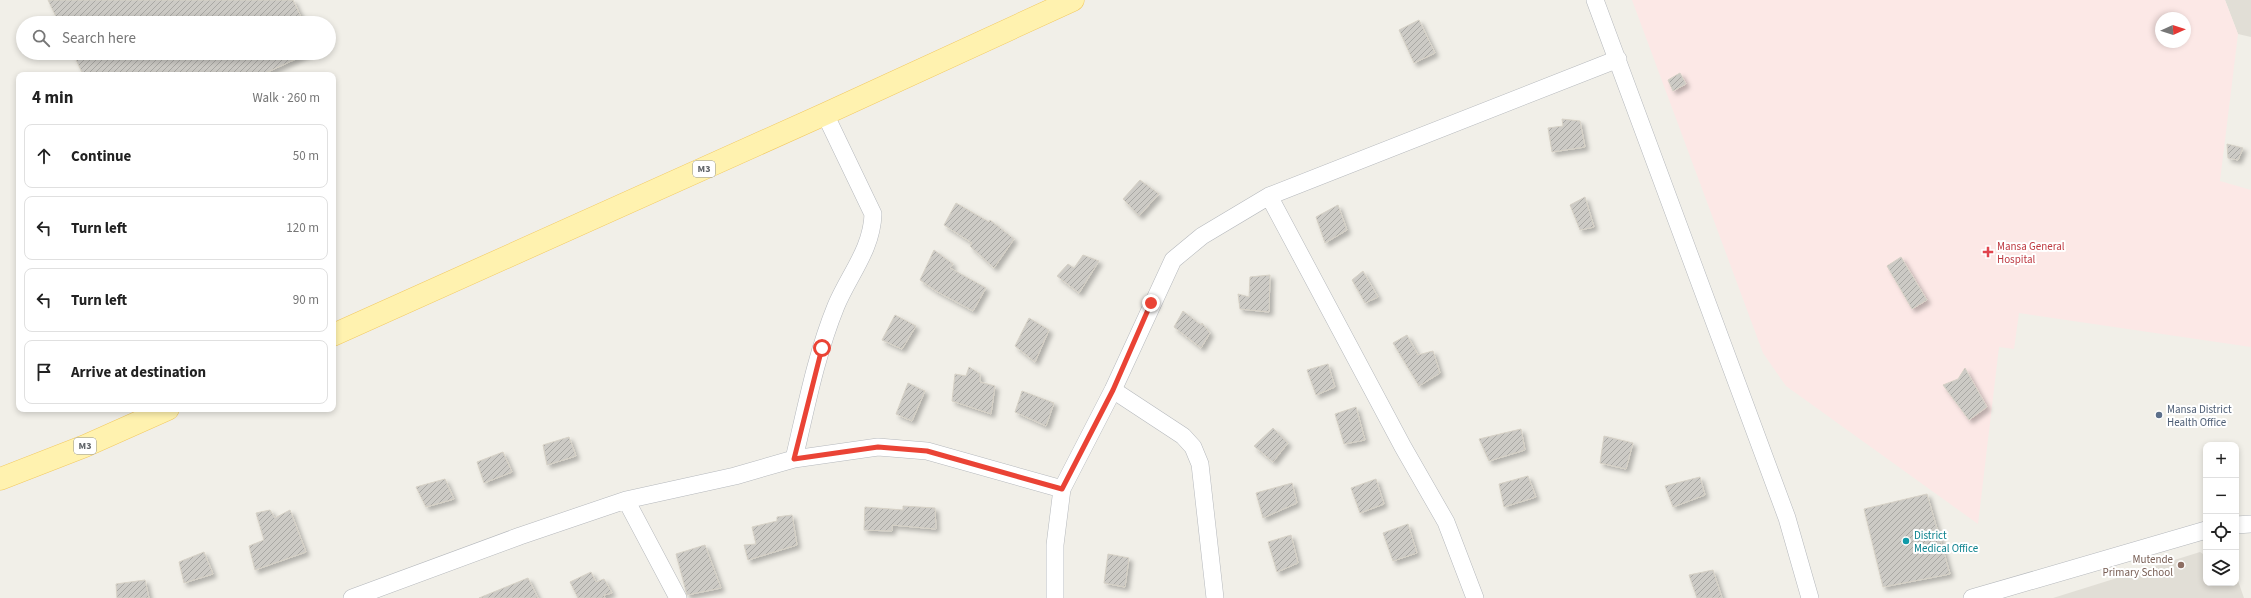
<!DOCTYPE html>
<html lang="en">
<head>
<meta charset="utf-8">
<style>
  body { margin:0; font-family:"Source Sans 3",sans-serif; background:#f6f6f6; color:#222 }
  .controls { position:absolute; right:12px; bottom:12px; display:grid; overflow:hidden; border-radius:8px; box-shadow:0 2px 6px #0003 }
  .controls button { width:36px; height:36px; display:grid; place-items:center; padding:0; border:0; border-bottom:1px solid #e0e0e0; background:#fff; color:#222; font:20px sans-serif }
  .compass { position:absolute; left:2155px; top:12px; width:36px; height:36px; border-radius:50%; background:#fff; box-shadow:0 2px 6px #0003; rotate:87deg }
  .stop { position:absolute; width:12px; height:12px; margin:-9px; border:3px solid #ea4335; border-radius:50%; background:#fff }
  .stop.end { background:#ea4335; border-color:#fff; box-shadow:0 1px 4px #0008 }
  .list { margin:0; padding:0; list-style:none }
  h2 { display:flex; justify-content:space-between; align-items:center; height:52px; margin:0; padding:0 16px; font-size:17px }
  h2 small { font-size:13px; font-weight:400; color:#767676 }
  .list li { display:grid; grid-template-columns:26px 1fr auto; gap:12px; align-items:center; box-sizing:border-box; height:64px; margin:0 8px 8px; padding:0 8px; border:1px solid #e0e0e0; border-radius:8px }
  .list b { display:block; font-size:15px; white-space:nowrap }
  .list em { font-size:13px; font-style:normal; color:#767676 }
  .icon { flex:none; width:22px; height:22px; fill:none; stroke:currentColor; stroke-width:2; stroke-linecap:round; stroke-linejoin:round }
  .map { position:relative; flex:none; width:2251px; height:598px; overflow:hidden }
  .search { position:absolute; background:#fff; box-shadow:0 2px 6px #0003; left:16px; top:16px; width:320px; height:44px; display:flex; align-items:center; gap:10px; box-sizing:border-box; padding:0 14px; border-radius:22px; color:#767676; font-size:15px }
  .panel { position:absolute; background:#fff; box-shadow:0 2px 6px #0003; left:16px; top:72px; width:320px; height:340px; border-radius:8px }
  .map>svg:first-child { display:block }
</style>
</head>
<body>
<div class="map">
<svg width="2251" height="598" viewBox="0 0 2251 598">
  <defs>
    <pattern id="building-hatch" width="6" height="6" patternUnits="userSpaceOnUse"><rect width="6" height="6" fill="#cccac5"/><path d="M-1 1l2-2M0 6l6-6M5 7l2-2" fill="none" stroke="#a9a8a4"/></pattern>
    <filter id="shadow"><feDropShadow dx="3.5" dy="3.5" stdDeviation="2" flood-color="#0004"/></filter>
  </defs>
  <rect width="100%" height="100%" fill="#f1efe8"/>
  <path fill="#e1ded6" d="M2225,0H2251V37L2238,34Z
    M2200,552L2206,556V583H2236V575L2244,598H2053Z"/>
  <path fill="#fce8e6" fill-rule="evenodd" d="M1632,0H2225L2238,34L2220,181L2251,190V347L2019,313L2014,349L1999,347L1978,524L1786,386L1763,353ZM2161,18H2185V42H2161Z"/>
  <path fill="url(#building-hatch)" stroke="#d6d1c6" filter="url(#shadow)" d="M48,0H293L304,23H59Z
    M1419,20L1435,53L1414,63L1399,30Z
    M73,53H309L261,75H83Z
    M1680,73L1686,84L1673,91L1668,80Z
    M1562,119L1580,121L1585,147L1552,152L1548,128L1563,126Z
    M2227,144L2243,148L2238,160L2228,158Z
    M1140,180L1159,194L1139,216L1123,199Z
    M1585,197L1594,227L1580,230L1570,205Z
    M956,203L989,222L990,220L1014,239L994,268L970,246L972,243L944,225Z
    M1338,205L1347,230L1325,243L1316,217Z
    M934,250L953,264L950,268L986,288L973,311L936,291L920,280Z
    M1083,255L1099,261L1079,293L1057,276L1068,264L1074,268Z
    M1901,257L1927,300L1912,309L1887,266Z
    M1363,271L1378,297L1365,303L1352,280Z
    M1270,275L1269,312L1240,309L1238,294L1249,297L1250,277Z
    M1183,311L1201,325L1202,323L1210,333L1201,348L1174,327Z
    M895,315L916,326L902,349L882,340Z
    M1029,318L1049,330L1035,362L1015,346Z
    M1407,335L1418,355L1433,351L1440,373L1419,386L1393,343Z
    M1328,364L1335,387L1316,395L1307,370Z
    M969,367L980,374V382L995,386L991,414L952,401L955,374L966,376Z
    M1965,368L1987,407L1969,420L1943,385L1958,379Z
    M908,383L925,391L912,421L896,414Z
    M1022,391L1054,403L1046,426L1015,412Z
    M1356,407L1365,440L1344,444L1335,414Z
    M1273,428L1288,443L1273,462L1254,446Z
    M1521,429L1525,450L1489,461L1479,439Z
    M1604,436L1633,443L1626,469L1600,463Z
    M569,437L576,456L547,465L543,445Z
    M503,452L512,472L484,483L477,462Z
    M1528,476L1536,497L1504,507L1499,484Z
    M1700,477L1705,495L1673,507L1665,486Z
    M445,479L454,499L426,507L416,487Z
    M1376,479L1384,504L1360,513L1351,488Z
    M1292,483L1297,503L1263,518L1256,493Z
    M1927,494L1950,574L1883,587L1864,509Z
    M903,506L935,508L936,529L892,525V531L864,530L865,507L903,510Z
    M270,510L275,518L290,510L306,552L255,570L249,546L264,540L256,513Z
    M792,515L797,545L748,560L744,545L756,544L752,527L777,521V517Z
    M1408,524L1417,553L1393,561L1383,533Z
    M1291,535L1298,563L1277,572L1268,542Z
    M705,545L721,588L687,595L676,554Z
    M204,552L213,574L184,583L179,562Z
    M1108,554L1129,558L1125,587L1104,583Z
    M1713,570L1722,598H1697L1689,575Z
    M591,572L596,582L604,579L612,593L604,595L605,598H578L570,582Z
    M528,578L538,598H479Z
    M145,580L149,598H117L116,584Z"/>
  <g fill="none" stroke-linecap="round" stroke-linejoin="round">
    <defs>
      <path id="minor" d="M1595,0L1787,518L1810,598
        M1113,390L1183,436L1193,447L1200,464L1215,598
        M794,459C806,408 816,355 836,306C849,275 872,249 873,214L825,114
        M626,500L678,598
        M2236,525L2251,524
        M352,598L520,536L626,500L735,476L794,459L878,447L927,451L1062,489
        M1055,598V545L1062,489L1113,390L1173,260L1202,236L1269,196
        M1475,598L1446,522L1403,447L1269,196L1618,59
        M1972,598L2206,530"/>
      <path id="major" d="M333,335L825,114L1073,0
        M0,479L85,446L168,409"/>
    </defs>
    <use href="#minor" stroke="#b5b8bc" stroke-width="18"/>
    <use href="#major" stroke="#f2c960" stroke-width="23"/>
    <use href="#minor" stroke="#fff" stroke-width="17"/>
    <use href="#major" stroke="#fff2af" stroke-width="22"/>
  </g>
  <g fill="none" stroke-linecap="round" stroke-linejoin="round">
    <path stroke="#ea4335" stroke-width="5" d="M822,348L794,459L878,447L927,451L1062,489L1113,390L1151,303"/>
  </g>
  <path fill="#e0444e" stroke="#fff" stroke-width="1.5" d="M1986 246h4v4h4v4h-4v4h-4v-4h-4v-4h4z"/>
  <circle fill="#5c6f8a" stroke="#fff" stroke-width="1.5" cx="2159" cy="415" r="4"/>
  <circle fill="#0f9aa8" stroke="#fff" stroke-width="1.5" cx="1906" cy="541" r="4"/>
  <circle fill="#8d6e63" stroke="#fff" stroke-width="1.5" cx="2181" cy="565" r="4"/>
  <g text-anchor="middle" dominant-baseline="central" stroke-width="4" stroke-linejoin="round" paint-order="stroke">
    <g fill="#fff" stroke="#8f9295" stroke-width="1">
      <rect x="693" y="161" width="22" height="16" rx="3"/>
      <rect x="74" y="438" width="22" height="16" rx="3"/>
    </g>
    <g font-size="10" font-weight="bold" fill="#5f6368">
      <text x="704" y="169">M3</text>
      <text x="85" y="446">M3</text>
    </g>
    <g font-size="11" fill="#be3a42" stroke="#fff" text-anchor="start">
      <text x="1997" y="246">Mansa General<tspan x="1997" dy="13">Hospital</tspan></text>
    </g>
    <g font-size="11" fill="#4e5e75" stroke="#fff" text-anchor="start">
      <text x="2167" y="409">Mansa District<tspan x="2167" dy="13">Health Office</tspan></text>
    </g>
    <g font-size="11" fill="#0d838f" stroke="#fff" text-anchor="start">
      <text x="1914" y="535">District<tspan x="1914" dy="13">Medical Office</tspan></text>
    </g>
    <g font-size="11" fill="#785e54" stroke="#fff" text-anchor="end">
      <text x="2173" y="559">Mutende<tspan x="2173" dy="13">Primary School</tspan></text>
    </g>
  </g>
</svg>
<div class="controls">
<button>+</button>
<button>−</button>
<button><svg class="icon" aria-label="locate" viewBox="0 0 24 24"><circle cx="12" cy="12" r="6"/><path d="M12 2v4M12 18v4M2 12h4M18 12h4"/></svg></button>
<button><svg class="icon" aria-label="layers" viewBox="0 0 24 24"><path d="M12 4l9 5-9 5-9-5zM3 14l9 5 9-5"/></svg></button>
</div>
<svg class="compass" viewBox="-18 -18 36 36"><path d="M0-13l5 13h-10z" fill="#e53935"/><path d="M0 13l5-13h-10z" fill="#767676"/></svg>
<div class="stop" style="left:822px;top:348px"></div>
<div class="stop end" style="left:1151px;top:303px"></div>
<div class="search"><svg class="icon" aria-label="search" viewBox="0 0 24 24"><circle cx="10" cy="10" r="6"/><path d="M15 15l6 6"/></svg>Search here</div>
<section class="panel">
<h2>4 min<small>Walk · 260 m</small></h2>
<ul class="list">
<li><svg class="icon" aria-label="ahead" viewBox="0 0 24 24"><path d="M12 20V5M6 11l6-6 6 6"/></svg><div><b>Continue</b></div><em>50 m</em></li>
<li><svg class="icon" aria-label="left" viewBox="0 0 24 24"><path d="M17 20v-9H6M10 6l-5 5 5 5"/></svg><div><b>Turn left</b></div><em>120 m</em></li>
<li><svg class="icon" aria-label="left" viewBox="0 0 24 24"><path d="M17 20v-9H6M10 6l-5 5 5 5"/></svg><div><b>Turn left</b></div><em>90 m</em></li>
<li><svg class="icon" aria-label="arrive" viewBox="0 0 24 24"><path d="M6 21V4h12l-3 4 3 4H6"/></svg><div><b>Arrive at destination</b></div></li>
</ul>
</section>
</div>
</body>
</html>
